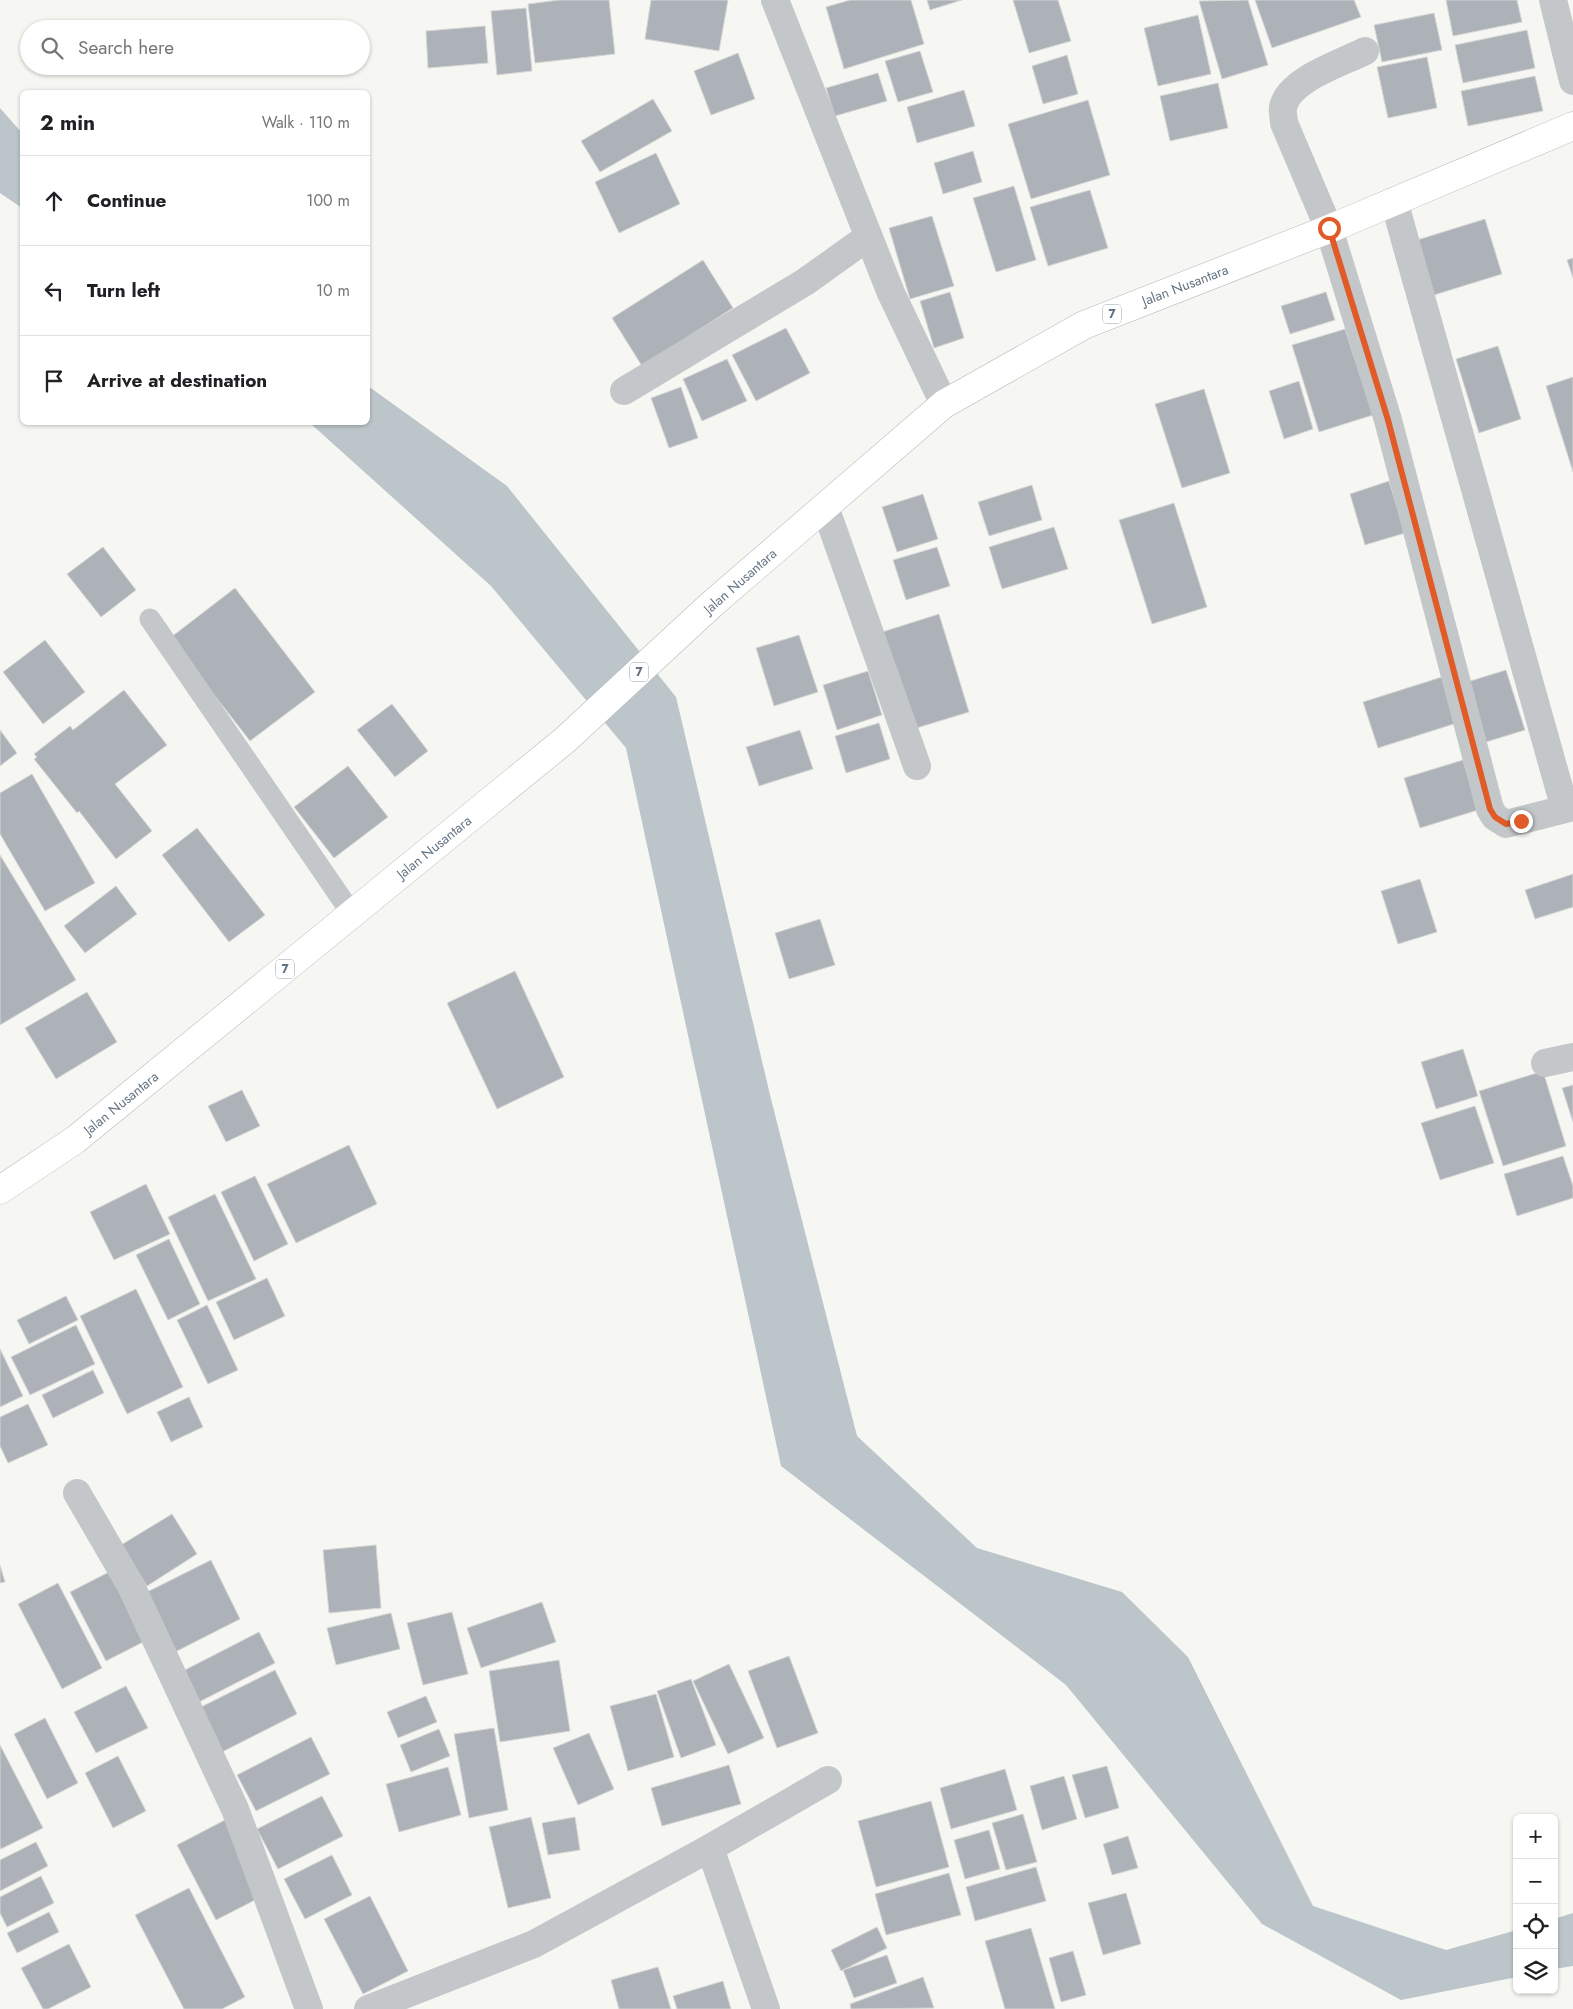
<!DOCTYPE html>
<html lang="en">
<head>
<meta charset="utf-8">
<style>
  body { margin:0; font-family:Jost,sans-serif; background:#f6f6f6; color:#202124 }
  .controls { position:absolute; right:15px; bottom:15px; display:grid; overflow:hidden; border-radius:8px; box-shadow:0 1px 4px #0004 }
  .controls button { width:45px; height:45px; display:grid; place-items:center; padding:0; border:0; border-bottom:1px solid #e0e0e0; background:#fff; color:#202124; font:25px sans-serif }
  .stop { position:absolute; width:15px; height:15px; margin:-11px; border:4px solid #e05b28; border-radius:50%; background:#fff }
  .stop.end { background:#e05b28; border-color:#fff; box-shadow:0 1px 5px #0008 }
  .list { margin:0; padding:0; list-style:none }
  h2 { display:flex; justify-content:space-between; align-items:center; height:65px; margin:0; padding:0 20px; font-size:21px }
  h2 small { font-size:16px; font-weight:400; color:#757577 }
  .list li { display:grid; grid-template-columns:32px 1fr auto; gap:15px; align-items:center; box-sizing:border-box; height:90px; padding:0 20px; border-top:1px solid #e0e0e0 }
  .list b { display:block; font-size:19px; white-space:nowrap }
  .list em { font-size:16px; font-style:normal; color:#757577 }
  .icon { flex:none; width:28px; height:28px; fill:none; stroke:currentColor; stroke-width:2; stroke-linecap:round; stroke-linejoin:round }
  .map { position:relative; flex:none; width:1573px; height:2009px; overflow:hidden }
  .search { position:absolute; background:#fff; box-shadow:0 1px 4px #0004; left:20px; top:20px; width:350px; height:55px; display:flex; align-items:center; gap:12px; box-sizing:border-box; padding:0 18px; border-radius:28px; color:#757577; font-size:19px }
  .panel { position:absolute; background:#fff; box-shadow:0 1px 4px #0004; left:20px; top:90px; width:350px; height:335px; border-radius:8px }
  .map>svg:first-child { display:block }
</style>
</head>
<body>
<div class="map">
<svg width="1573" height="2009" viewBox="0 0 1573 2009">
  <rect width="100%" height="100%" fill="#f6f6f2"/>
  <path fill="#bcc6ca" d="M0,108L22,133V208L0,193Z
    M368,386L507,486L676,697L771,1099L857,1436L977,1548L1122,1592L1188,1657L1313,1906L1446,1950L1517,1930V1977L1401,2000L1262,1924L1066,1685L781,1466L626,748L491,586L310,423L368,422Z
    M1573,1913V1966L1554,1969V1919Z"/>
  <path fill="#acb2b8" stroke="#d7d7d5" d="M559,0H609L615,54L535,63L528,4Z
    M651,0H728L719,51L645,39Z
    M850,0H911L924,44L844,69L826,7Z
    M927,0H962L930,10Z
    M1013,0H1058L1071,41L1029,53Z
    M1248,0L1268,65L1222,79L1199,1Z
    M1255,0H1354L1361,17L1272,48Z
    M1446,0H1517L1522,22L1453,36Z
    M526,8L532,71L497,75L491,11Z
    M1434,13L1442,50L1382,62L1374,25Z
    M1198,15L1211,74L1158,86L1144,28Z
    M485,26L488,63L428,68L426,31Z
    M1527,30L1535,68L1463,83L1455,45Z
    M920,51L933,92L898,102L885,61Z
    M738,53L755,99L711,115L694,71Z
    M1067,55L1078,94L1043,104L1032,66Z
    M1427,57L1437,108L1388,118L1377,67Z
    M878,73L887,101L835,116L826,88Z
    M1535,76L1543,111L1468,126L1461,91Z
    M1218,83L1228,128L1170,141L1160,96Z
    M964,90L975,126L917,143L907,107Z
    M653,99L672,131L600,172L581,141Z
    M1088,100L1110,175L1031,199L1008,124Z
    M973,151L982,182L943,194L934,163Z
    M656,153L680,204L619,233L595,182Z
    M1014,186L1036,260L996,272L973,198Z
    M1090,190L1108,248L1048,266L1030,207Z
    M932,216L954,286L910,299L889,228Z
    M1485,219L1502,274L1434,295L1417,240Z
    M1573,258V278L1567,260Z
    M703,260L733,308L642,366L612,318Z
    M950,292L964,338L934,348L920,301Z
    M1326,292L1335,320L1290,334L1281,306Z
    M786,328L810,373L756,401L732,355Z
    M1345,329L1373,415L1319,432L1292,345Z
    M1498,346L1521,419L1479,433L1456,359Z
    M727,359L747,401L702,421L683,379Z
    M1573,377V472L1546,386Z
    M1299,381L1313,429L1284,439L1269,391Z
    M681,387L698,438L669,448L651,398Z
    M1204,389L1230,473L1182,488L1155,404Z
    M1389,481L1405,533L1365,545L1350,494Z
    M1032,485L1042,520L989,536L978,502Z
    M923,494L938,539L897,552L882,507Z
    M1174,503L1207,607L1152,624L1119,520Z
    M1054,527L1068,569L1002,589L989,547Z
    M103,547L136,590L101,617L67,574Z
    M937,547L950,586L906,600L893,560Z
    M235,588L315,692L250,741L170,638Z
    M939,614L969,712L910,730L879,633Z
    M799,635L818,692L774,706L756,648Z
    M45,640L85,692L43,724L3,672Z
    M1506,670L1525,730L1486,742L1467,682Z
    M868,671L882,715L837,730L823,685Z
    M1445,676L1460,722L1378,748L1363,702Z
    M124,690L167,745L115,784L152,831L116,859L79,811L77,813L34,759L37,757L34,754L70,726L73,730Z
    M392,704L428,751L395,777L357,730Z
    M879,723L890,759L846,773L835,736Z
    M0,730L17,753L0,766Z
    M800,730L813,769L759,786L746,747Z
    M1463,760L1478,810L1420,828L1404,778Z
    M348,766L388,817L334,858L294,807Z
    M32,774L95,883L45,911L0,834V793Z
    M197,828L265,915L229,942L162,855Z
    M0,855L76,980L0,1025Z
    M1573,874V907L1535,919L1525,890Z
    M1420,879L1437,932L1398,944L1381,891Z
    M116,886L137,914L85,953L64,926Z
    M820,919L835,965L789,979L775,933Z
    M515,971L564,1077L497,1109L447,1003Z
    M87,992L117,1042L56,1079L25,1028Z
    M1463,1049L1478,1096L1436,1109L1421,1062Z
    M1543,1071L1566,1146L1503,1166L1479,1091Z
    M1573,1085V1122L1562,1088Z
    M242,1090L260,1126L226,1142L208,1106Z
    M1475,1106L1494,1163L1440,1180L1421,1123Z
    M349,1145L377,1204L296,1243L267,1184Z
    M1563,1156L1573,1186V1198L1517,1216L1504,1174Z
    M255,1176L288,1244L254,1261L221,1192Z
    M146,1184L170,1234L114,1260L90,1212Z
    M215,1194L256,1279L208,1301L168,1217Z
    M169,1239L200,1304L168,1320L136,1255Z
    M267,1278L285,1316L234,1340L216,1302Z
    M136,1289L183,1387L127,1414L80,1316Z
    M66,1296L78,1320L29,1344L17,1320Z
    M207,1305L238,1370L208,1384L177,1320Z
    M76,1325L95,1364L30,1395L11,1357Z
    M0,1349L23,1396L0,1407Z
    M93,1370L104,1393L53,1418L42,1395Z
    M189,1397L203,1427L171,1442L157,1412Z
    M28,1404L48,1445L8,1463L0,1446V1417Z
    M172,1514L197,1554L147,1586L121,1545Z
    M376,1545L381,1608L329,1613L323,1550Z
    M211,1560L240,1619L175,1652L145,1593Z
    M0,1565L5,1582L0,1583Z
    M111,1571L147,1640L106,1661L70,1592Z
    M58,1583L102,1668L62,1689L18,1604Z
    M542,1602L556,1642L481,1668L467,1628Z
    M452,1612L468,1674L423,1685L407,1623Z
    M391,1613L400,1649L336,1665L327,1628Z
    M259,1632L275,1663L199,1702L183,1671Z
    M789,1656L818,1733L777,1748L748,1671Z
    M559,1660L570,1731L500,1742L489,1671Z
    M729,1664L764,1738L728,1754L693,1681Z
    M275,1670L297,1714L222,1752L199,1708Z
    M691,1679L716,1745L681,1758L657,1691Z
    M126,1686L148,1728L96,1753L74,1712Z
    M656,1694L674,1757L628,1771L610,1706Z
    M426,1696L437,1722L398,1738L387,1712Z
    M45,1718L78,1783L47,1799L14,1734Z
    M494,1728L508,1810L469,1818L454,1734Z
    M439,1729L450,1756L411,1772L400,1745Z
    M589,1733L614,1789L578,1805L553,1748Z
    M311,1737L330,1774L256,1811L237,1775Z
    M0,1745L43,1828L1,1849L0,1847Z
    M118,1756L146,1811L113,1828L85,1773Z
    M729,1765L741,1804L662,1826L651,1788Z
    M1107,1766L1119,1808L1085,1818L1072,1775Z
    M448,1767L461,1815L399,1832L386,1784Z
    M1005,1769L1017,1810L951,1829L940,1788Z
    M1064,1776L1077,1819L1042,1830L1030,1786Z
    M322,1796L343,1836L278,1869L257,1829Z
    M931,1801L949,1867L876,1887L858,1821Z
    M1023,1814L1037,1862L1006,1870L992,1823Z
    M531,1817L551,1898L508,1908L489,1827Z
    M575,1817L580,1850L548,1855L542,1823Z
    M225,1820L263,1896L216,1920L177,1845Z
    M989,1830L1000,1869L965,1879L954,1840Z
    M1128,1836L1138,1868L1112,1875L1103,1844Z
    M36,1842L48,1866L0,1891V1860Z
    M332,1855L352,1895L305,1919L284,1879Z
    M1036,1867L1046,1901L975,1921L966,1887Z
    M949,1873L961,1915L886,1935L875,1894Z
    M41,1876L54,1903L7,1927L0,1913V1897Z
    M189,1888L245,1997L222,2009H184L135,1915Z
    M1126,1893L1141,1944L1103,1955L1088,1903Z
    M370,1896L408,1971L363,1994L324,1919Z
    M49,1912L59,1932L17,1953L7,1933Z
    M877,1927L887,1948L841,1971L831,1950Z
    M1031,1928L1055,2009H1005L985,1941Z
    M69,1944L91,1987L48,2009H43L21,1968Z
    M1073,1951L1086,1995L1061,2002L1049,1958Z
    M887,1955L897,1983L854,1998L843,1970Z
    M658,1967L671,2009H619L611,1980Z
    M923,1977L934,2008L851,2009L850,2004Z
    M723,1981L731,2009H677L673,1996Z"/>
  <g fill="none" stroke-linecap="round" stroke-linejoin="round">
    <defs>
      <path id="highway" d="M0,1190L75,1140L565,740L712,604L944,404L1084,325L1329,229L1573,126"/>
    </defs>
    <use href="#highway" stroke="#b6b9bc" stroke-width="29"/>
    <path stroke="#c3c7ca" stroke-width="21" d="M150,619L352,914"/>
    <path stroke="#c3c7ca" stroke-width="28" d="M775,0L891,293L944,404
      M1553,0L1573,81
      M1365,51C1342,63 1289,79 1283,107C1282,112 1284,118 1284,123L1329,229L1388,420L1490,809L1495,817L1506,824L1573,807
      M1394,201L1565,809
      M624,391L805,282L868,237
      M825,507L917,766
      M1545,1063L1573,1057
      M77,1493L131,1586L235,1809L309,2009
      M710,1848L766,2009
      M368,2009L534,1944L710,1848L828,1780"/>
    <use href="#highway" stroke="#fff" stroke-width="28"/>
  </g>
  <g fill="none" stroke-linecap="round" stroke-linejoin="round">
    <path stroke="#e05b28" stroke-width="6" d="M1329,228L1388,420L1490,809L1495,817L1506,824L1521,821"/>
  </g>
  <g text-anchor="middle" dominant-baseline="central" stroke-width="5" stroke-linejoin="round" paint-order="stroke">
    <g fill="#fff" stroke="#939ea8" stroke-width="1">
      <rect x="1103" y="304.5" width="18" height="19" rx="4"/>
      <rect x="630" y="662.5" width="18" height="19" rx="4"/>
      <rect x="276" y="959.5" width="18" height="19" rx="4"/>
    </g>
    <g font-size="12" font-weight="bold" fill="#657483">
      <text x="1112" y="314">7</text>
      <text x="639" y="672">7</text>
      <text x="285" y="969">7</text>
    </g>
    <g font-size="14" fill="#657483" stroke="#fff">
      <text transform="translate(1185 285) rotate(-21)">Jalan Nusantara</text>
      <text transform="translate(740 581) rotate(-41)">Jalan Nusantara</text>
      <text transform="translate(434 847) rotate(-39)">Jalan Nusantara</text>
      <text transform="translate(121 1103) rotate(-39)">Jalan Nusantara</text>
    </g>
  </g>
</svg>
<div class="controls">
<button>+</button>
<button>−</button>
<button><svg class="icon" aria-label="locate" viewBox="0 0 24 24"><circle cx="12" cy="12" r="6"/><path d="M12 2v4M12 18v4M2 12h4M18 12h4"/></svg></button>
<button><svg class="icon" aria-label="layers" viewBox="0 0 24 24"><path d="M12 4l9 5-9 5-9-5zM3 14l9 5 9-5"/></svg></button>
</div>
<div class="stop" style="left:1329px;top:228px"></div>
<div class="stop end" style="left:1521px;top:821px"></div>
<div class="search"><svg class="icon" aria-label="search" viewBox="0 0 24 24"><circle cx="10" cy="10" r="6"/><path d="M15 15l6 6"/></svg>Search here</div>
<section class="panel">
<h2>2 min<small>Walk · 110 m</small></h2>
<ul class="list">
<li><svg class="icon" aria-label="ahead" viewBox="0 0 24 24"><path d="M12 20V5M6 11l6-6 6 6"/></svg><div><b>Continue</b></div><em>100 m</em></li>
<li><svg class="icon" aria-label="left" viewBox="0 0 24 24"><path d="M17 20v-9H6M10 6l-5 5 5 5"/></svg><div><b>Turn left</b></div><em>10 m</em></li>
<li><svg class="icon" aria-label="arrive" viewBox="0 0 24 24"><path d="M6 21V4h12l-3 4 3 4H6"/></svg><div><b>Arrive at destination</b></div></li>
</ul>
</section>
</div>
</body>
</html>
